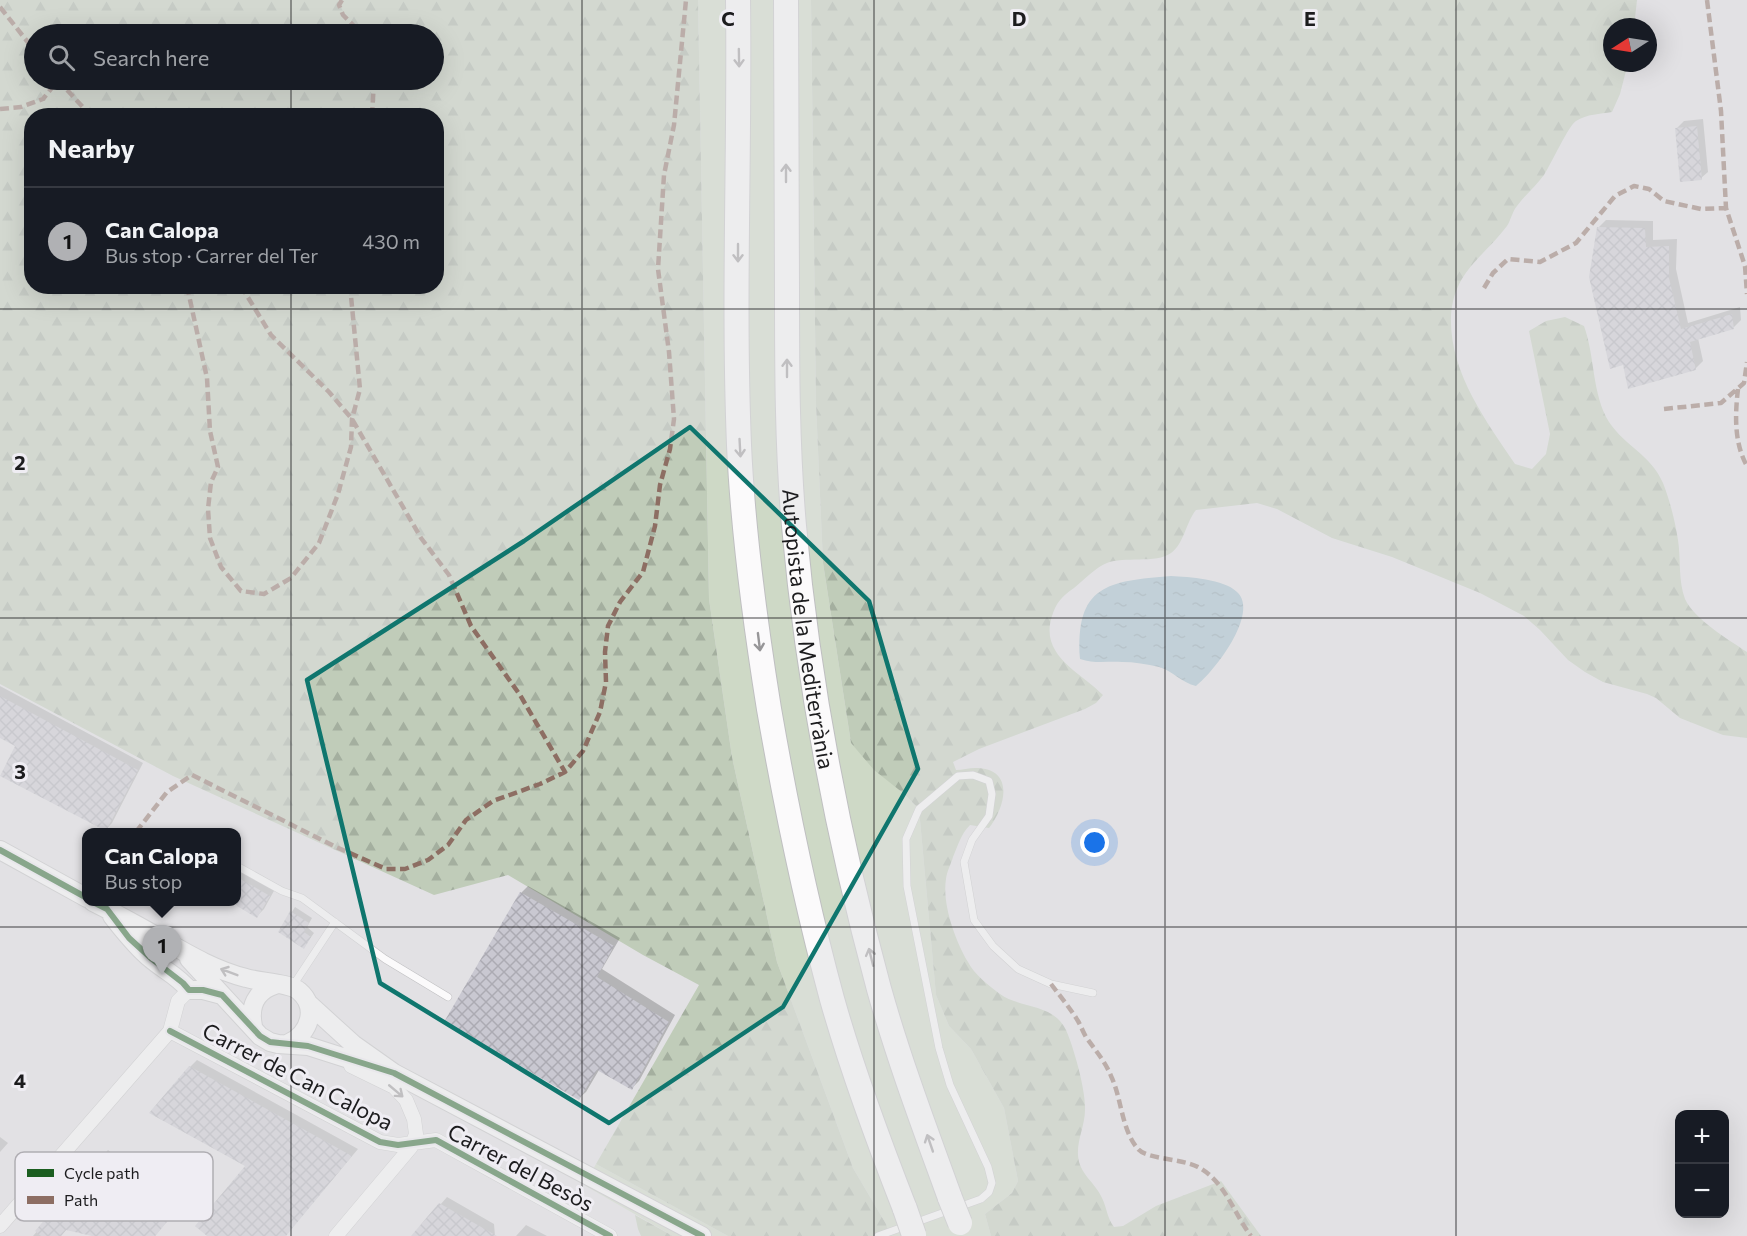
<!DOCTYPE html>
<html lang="en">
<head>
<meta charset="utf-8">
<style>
  body { margin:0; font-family:Commissioner,sans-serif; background:#20242c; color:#f1f3f6 }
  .controls { position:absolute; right:18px; bottom:18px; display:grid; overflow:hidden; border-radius:12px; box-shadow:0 6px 24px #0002 }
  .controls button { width:54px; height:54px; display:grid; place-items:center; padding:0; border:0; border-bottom:2px solid #363941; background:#171b24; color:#f1f3f6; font:30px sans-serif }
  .compass { position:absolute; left:1603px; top:18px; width:54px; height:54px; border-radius:50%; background:#171b24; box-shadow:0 6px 24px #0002; rotate:258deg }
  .you { position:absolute; left:1095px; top:843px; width:21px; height:21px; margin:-15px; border:4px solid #fff; border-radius:50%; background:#1a73e8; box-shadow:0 0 0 9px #1a73e833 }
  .badge { display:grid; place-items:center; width:39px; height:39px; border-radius:50%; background:#b0b1b4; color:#111; font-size:20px; font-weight:700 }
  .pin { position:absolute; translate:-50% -50px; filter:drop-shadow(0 2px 3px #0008) }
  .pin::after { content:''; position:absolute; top:32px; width:21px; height:18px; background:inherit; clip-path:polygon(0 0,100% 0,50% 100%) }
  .popup { position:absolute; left:82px; top:828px; width:159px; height:78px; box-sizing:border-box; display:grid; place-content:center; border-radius:12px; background:#171b24; filter:drop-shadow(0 2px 4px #0005); font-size:20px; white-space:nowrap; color:#9ea1a6 }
  .popup b { font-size:22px; color:#f1f3f6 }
  .popup::after { content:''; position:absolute; left:50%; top:100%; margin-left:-12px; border:12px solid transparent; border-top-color:#171b24 }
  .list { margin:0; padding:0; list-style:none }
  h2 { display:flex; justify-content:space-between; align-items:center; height:78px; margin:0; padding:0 24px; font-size:26px }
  h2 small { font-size:20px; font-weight:400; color:#9ea1a6 }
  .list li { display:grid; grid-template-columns:39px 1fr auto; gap:18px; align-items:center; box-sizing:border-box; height:108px; padding:0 24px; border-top:2px solid #363941 }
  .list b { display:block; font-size:22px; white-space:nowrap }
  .list p { margin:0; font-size:20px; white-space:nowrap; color:#9ea1a6 }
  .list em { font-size:20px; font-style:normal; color:#9ea1a6 }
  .icon { flex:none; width:33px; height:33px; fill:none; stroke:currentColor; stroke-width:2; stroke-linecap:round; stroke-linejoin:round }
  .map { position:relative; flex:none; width:1747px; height:1236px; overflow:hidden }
  .search { position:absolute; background:#171b24; box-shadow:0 6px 24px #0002; left:24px; top:24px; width:420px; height:66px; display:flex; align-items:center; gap:15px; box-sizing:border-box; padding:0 21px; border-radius:33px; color:#9ea1a6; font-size:22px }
  .panel { position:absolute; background:#171b24; box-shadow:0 6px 24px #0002; left:24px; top:108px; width:420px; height:186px; border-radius:24px }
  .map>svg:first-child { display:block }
</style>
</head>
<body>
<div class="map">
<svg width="1747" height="1236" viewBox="0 0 1747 1236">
  <defs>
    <pattern id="forest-firs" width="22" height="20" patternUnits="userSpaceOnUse" patternTransform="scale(1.5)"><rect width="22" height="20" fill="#c0ccb9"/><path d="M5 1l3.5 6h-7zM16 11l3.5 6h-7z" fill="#a4af9f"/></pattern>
    <pattern id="water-ripples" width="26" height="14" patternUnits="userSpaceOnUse" patternTransform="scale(1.5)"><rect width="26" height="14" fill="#9bbac9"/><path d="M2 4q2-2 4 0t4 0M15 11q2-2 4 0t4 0" fill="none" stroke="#859fac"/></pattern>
    <pattern id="building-cross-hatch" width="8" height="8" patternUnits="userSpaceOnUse" patternTransform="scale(1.5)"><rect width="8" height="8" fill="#c9c8d1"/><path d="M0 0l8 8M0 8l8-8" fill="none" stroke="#acabb3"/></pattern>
  </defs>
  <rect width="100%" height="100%" fill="#e2e1e4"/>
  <path fill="#ced9c6" d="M698,0H811L816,404L823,563L851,743L919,809L936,995L949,1026L971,1049L1004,1108L1018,1181L1012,1193L985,1214L991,1236H890L886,1224L853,1168L777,962L732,757L709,599Z
    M596,1164L728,1236H673L584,1185Z"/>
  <path fill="url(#forest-firs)" fill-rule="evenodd" d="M0,0H698L709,599L732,757L777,962L853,1168L886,1224L890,1236H728L596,1164L699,985L643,955L508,875L434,895L173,776L0,684ZM34,34H434V80H34ZM32,116H436V286H32Z
    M811,0H1637L1634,27H1612V63H1628L1620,94L1612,112C1600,114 1587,114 1576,121C1569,125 1551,164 1544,175C1536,186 1525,195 1517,206C1512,212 1511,220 1507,226C1483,258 1454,271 1451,316C1449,372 1486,421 1515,464L1532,469L1546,454L1550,434L1529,331L1546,321L1565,317L1584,326C1595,356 1592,395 1609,422C1625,446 1651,455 1663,483C1670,501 1675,521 1678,540C1681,559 1678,581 1685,599C1694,619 1729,640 1747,652V738L1723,735L1680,718L1656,698L1647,694L1603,682L1585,672L1568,660L1540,630L1524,616L1480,593L1392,557L1332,538L1277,509L1257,503L1196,510C1186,522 1184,544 1171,553C1156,564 1124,556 1107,563C1097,566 1083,581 1074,588C1062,596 1056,603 1052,616C1039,656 1081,672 1103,695L1096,703L1085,709L979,749L953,762L956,770C962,770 969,768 975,768C1015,768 1006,806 989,828L970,825C961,834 958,845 953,857C951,864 947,871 946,879C942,904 955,940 968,962C974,974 989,986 1000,994C1021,1009 1053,1003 1066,1030C1074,1048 1086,1091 1085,1110C1085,1125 1077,1140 1078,1155C1079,1174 1095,1182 1102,1198C1107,1208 1107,1218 1114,1227L1123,1226L1156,1206L1221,1181L1261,1236H991L985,1214L1012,1193L1018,1181L1004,1108L971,1049L949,1026L936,995L919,809L903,793L874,770L851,743L823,563L816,404Z
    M635,1215L673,1236H641L638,1229Z"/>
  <path fill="url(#water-ripples)" d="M1171,576C1189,577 1224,579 1237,592C1260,613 1214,672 1196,686C1182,683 1173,671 1159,667C1147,664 1134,662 1122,662C1107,661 1095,664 1080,659C1075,585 1108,581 1171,576Z"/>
  <path fill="#0003" d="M1703,119L1708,172L1701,178L1677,128L1684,121Z
    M1606,220L1653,221V240L1677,239L1676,269L1688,323L1740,307L1741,320L1733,328L1698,338L1703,361L1695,369L1598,228Z
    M0,686L143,763L112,823L105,830L17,745L0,736Z
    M237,866L275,889L264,909L257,916L231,902H237Z
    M528,886L620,938L602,969L675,1015L639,1081L632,1088L599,1070L586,1092L579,1098L446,1022L521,893Z
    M295,907L312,918L307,927L314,933L304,947L280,931Z
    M197,1060L358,1149L285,1236H210L247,1165L190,1067Z
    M0,1137L8,1143L0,1152Z
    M108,1150L178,1208L155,1236H98L67,1229L61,1236H33Z
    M447,1197L494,1224L495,1236H413Z
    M526,1225L547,1236H516Z"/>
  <path fill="url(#building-cross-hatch)" d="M1697,126L1702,180L1680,182L1675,128Z
    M1597,227L1645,228L1646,247L1669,246V278L1681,329L1732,314L1734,329L1690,342L1696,370L1628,389L1623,365L1610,369L1589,277Z
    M0,696L138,770L106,831L0,776L15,746L0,738Z
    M237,877L270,896L257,918L237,906Z
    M520,892L614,946L597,977L669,1022L632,1090L597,1070L579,1100L444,1022Z
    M290,911L309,923L304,932L311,937L304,949L278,932Z
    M189,1066L352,1156L286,1236H207L195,1226L245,1166L149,1113Z
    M100,1155L172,1216L155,1236H92L66,1230L61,1236H41L35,1231Z
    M439,1203L497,1236H411Z"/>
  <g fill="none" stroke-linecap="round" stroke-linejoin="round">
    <defs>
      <path id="lane" d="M237,866L282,891L302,898L385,959L448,997
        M292,987L335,922
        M878,1236L981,1199L989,1192L992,1183L988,1167L950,1085L939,1048L907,886L906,839L919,809L958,776L973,775L989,781L992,794L989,816L972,840L964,862L974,920L993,946L1018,969L1051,984L1093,993"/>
      <path id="street" d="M170,1031L380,1142L398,1145L436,1140L610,1236
        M0,1226L170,1031L178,1001L189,990
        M336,1236L411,1147L416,1134L414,1119L406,1100L394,1087L351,1066"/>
      <path id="secondary" d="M0,850L87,898
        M93,902C115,913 137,925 158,937C186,953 214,970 246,978C259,982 290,983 299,991C318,1007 310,1033 289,1043
        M112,916C124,931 136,947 151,959C164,970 179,977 189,990H203L222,995
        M189,959L260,1036L270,1042L278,1044L308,1046L380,1069
        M309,1004L353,1044L394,1073L702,1236
        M253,1026C249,1007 256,991 275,985"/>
      <g id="highway">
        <path d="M738,0C740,148 733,297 739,445C743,534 755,622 769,709C786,807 806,903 832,999C852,1070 878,1140 905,1209"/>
        <path id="s1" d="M786,0C786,96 786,192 787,288C787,367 787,447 794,526C808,683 838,838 879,989C899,1060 925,1129 950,1198"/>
      </g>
    </defs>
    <use href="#lane" stroke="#bfbfc1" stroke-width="8"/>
    <use href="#street" stroke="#bfbfc1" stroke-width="15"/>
    <use href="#secondary" stroke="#bfbfc1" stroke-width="20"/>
    <use href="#highway" stroke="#bfbfc1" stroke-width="26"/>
    <use href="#lane" stroke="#fbfafb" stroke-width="7"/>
    <use href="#street" stroke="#fbfafb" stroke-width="14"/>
    <use href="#secondary" stroke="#fbfafb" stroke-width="18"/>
    <use href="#highway" stroke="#fbfafb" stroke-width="24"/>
    <defs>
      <path id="highway-bridge" d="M950,1198L960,1223
        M905,1209L914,1235"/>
    </defs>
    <use href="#highway-bridge" stroke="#bfbfc1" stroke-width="26" stroke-linecap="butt"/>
    <use href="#highway-bridge" stroke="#fbfafb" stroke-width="24"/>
    <path stroke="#8d6e63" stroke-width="4.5" stroke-dasharray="9 4.5" stroke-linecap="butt" d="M342,0L339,5L343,15L362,34
      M1707,0L1721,111L1726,208L1745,266L1747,294
      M0,7L34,50
      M58,80L91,116
      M0,109L21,107L43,99L58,80
      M372,116L374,80
      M187,286L207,378L210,431L218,467L211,482L208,509L210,538L221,567L241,591L264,594L291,578L319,543L338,494L351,447L352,419L360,389L350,286
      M241,286L271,335L329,392L352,419L421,538L449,575L471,626L520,695L565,772
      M1484,288L1493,273L1508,259L1540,262L1576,243L1615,196L1634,186L1649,189L1664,201L1701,209L1726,208
      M1738,389C1735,415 1734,443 1747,466
      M1664,409L1721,403L1744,383L1747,362
      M136,832L167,792L192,775L336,847L386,869H405L428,860L448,845L466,820L493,801L540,784L565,772L583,751L600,712L606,682L605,652L608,626L620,602L643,572L655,526L660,485L670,449L674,419L669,352L658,269L664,175L674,125L686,0
      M1051,984C1060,996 1070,1008 1078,1021C1081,1026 1083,1032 1086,1037C1095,1050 1105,1061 1111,1076C1122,1099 1121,1129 1138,1149C1146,1159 1184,1159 1198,1167C1225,1181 1234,1214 1251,1236"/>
    <defs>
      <path id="cycleway" d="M0,850L87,898
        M93,902L107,909L129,938L152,959L183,983L189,990H203L222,995L260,1036L270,1042L308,1046L394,1073L702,1236
        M170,1031L380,1142L398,1145L436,1140L610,1236"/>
    </defs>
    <use href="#cycleway" stroke="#efedf3" stroke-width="10"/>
    <use href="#cycleway" stroke="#1b5e20" stroke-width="6"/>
  </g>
  <defs><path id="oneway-shaft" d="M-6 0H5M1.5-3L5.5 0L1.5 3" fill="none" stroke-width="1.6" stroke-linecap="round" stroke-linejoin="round" transform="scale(1.5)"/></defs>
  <g stroke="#979698">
    <use href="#oneway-shaft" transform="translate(739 58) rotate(89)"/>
    <use href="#oneway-shaft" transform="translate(786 173) rotate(-90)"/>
    <use href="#oneway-shaft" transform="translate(738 253) rotate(90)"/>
    <use href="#oneway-shaft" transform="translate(787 368) rotate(-90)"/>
    <use href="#oneway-shaft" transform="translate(740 448) rotate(87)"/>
    <use href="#oneway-shaft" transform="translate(759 642) rotate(83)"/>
    <use href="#oneway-shaft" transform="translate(871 957) rotate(-104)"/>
    <use href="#oneway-shaft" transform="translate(229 972) rotate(-159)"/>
    <use href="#oneway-shaft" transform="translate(396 1091) rotate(40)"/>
    <use href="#oneway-shaft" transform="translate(930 1143) rotate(-109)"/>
  </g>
  <path d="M0 0H1747V1236H0ZM690,427L869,601L918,769L783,1007L609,1123L380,983L307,680L524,541Z" fill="#e2e1e4" fill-opacity=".55" fill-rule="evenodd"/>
  <path fill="none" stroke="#0f766e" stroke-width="4.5" stroke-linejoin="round" d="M690,427L869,601L918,769L783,1007L609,1123L380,983L307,680L524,541Z"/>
  <path fill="none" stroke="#1c1c1e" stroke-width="1.5" stroke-opacity="0.55" d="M291,0V34M582,0V1236M874,0V1236M1165,0V1236M1456,0V1236M291,80V116M291,286V1236M0,309H1747M0,618H1747M0,927H1747"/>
  <g text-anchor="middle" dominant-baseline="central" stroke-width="6" stroke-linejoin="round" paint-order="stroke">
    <g font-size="22" fill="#1c1c1e" stroke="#efedf3">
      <text stroke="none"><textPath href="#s1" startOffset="630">Autopista de la Mediterrània</textPath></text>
      <text transform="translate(298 1076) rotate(27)">Carrer de Can Calopa</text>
      <text transform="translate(521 1167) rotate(28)">Carrer del Besòs</text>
    </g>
  </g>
  <rect x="15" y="1152" width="198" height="69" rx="9" fill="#efedf3" stroke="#b0aeb3" stroke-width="1.5"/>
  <rect x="27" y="1169" width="27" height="8" fill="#1b5e20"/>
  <rect x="27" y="1196" width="27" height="8" fill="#8d6e63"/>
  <g font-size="16" fill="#1c1c1e">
    <text x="64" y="1179">Cycle path</text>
    <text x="64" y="1206">Path</text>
  </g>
  <g font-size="20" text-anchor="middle" font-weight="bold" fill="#1c1c1e" stroke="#efedf3" stroke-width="6" stroke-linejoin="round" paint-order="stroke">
    <text x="728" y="26">C</text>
    <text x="1019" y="26">D</text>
    <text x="1310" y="26">E</text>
    <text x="20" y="470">2</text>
    <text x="20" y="779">3</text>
    <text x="20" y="1088">4</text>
  </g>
</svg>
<div class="controls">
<button>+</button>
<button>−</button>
</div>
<svg class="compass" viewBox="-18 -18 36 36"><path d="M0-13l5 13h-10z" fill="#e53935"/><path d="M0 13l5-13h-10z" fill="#9ea1a6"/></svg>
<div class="you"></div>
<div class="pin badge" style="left:162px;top:975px">1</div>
<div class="popup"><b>Can Calopa</b>Bus stop</div>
<div class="search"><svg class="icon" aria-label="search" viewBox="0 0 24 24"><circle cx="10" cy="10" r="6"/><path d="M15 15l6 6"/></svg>Search here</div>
<section class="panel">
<h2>Nearby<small></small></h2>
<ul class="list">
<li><span class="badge">1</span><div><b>Can Calopa</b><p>Bus stop · Carrer del Ter</p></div><em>430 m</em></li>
</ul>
</section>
</div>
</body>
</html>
